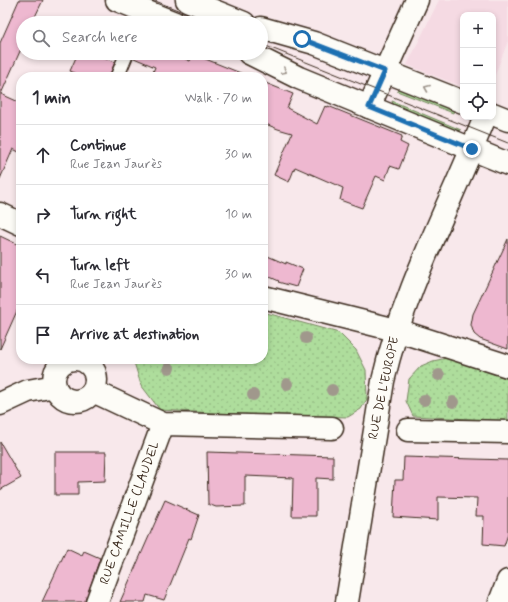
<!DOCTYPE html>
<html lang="en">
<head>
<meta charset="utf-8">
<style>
  body { margin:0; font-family:Mynerve,sans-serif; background:#f7f7f7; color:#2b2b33 }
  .controls { position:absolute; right:12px; top:12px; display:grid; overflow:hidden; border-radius:8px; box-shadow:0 2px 6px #0003 }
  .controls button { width:36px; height:36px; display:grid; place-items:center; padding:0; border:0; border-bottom:1px solid #e1e1e2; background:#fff; color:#2b2b33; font:20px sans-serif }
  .stop { position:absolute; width:12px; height:12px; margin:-9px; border:3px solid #1f6fb2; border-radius:50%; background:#fff }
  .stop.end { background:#1f6fb2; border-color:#fff; box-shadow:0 1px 4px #0008 }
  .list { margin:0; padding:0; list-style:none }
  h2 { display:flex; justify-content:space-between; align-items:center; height:52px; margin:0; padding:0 16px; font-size:17px }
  h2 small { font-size:13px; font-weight:400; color:#7c7c81 }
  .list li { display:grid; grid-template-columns:26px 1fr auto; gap:12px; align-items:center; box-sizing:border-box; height:60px; padding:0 16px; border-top:1px solid #e1e1e2 }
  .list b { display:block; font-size:15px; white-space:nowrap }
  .list p { margin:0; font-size:13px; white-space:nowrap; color:#7c7c81 }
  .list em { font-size:13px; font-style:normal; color:#7c7c81 }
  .icon { flex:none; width:22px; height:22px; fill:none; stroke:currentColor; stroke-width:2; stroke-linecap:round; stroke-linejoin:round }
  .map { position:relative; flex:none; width:508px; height:602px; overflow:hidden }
  .search { position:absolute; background:#fff; box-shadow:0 2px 6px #0003; left:16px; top:16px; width:252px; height:44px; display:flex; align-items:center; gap:10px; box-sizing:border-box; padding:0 14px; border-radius:22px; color:#7c7c81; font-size:15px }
  .panel { position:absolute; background:#fff; box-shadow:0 2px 6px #0003; left:16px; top:72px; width:252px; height:292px; border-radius:16px }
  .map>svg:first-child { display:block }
</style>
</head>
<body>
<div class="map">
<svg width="508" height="602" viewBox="0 0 508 602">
  <defs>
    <pattern id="grass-dots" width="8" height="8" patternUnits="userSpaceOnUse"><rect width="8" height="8" fill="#aedd9c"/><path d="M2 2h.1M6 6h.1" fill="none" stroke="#97be86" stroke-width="1.8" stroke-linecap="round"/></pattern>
  </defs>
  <rect width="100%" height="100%" fill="#f8e8eb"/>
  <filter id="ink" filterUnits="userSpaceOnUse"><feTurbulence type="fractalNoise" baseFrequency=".025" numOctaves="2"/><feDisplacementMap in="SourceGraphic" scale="8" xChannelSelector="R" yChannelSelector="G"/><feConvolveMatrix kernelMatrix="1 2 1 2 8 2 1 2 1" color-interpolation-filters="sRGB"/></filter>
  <g filter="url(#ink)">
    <path fill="#f5dae3" d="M439,0H508V41L493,80V15H463V87L407,65Z"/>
    <path fill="url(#grass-dots)" stroke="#74845d" d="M400,88L455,107L453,113L397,91Z
      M392,101L461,130L458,132L400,108L393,104Z
      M263,312L339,333L356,350L366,370L367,399L361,409L348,417L232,414L160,410L141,385L133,359H263Z
      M447,358L508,379V421L413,416L406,401L409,379L421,366L433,361Z"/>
    <path fill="#eeb8d0" stroke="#3b2a1e" d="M19,0H43L32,23H23V44L21,43V49L1,94L21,103V153L13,149L0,179V43Z
      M78,53H93L115,62L109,77H85L70,71Z
      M135,53H172L190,61L193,54L248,76V77H151L155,67L134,58Z
      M263,82L293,94L287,108L317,124L325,106L328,107V106L402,136L400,142L408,146L399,169L390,166L385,180L376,176L362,208L340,200L343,188L295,167L289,182L274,175L292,133L278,129L263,123Z
      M0,236L21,246V302L0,349Z
      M508,239V349L480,339L474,334L471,325L473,314Z
      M263,254L286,264V262L303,269L296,287L278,282L279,281L263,274Z
      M0,442L21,478L0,490Z
      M55,452H106L105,481L78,482V495H55Z
      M207,452L333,456V479L316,478V516H292L293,478L245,476V506L216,507L208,504Z
      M404,457L508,460V534L504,546L483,544L484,516H476L477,498L438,497V520L393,517L395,480H403Z
      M165,500L199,515L191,539L189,538L164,600L147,595L145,602H120Z
      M67,548L82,555L84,551L100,558L85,602H42Z"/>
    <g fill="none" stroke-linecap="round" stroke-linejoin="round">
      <defs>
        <path id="service" d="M117,77L127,53"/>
        <path id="minor" d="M369,107L385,71
          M0,214L21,224
          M263,297L396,330L508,366
          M54 380a21 21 0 1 1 42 0a21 21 0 1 1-42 0Z
          M93,391L163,424L332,428
          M0,404L28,391L55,386
          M408,430L508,432
          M97,602L163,424
          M500,602L508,581"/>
        <path id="tertiary" d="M385,71L417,0
          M347,602L383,381C404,289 450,205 485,117"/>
        <path id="secondary" d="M117,0L175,23
          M187,0L244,23
          M261,28L314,43L463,102
          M249,53L299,78L508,164
          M493,114L508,120"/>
      </defs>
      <use href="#service" stroke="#3b2a1e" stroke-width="16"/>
      <use href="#minor" stroke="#3b2a1e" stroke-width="25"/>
      <use href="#tertiary" stroke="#3b2a1e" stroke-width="25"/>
      <use href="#secondary" stroke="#3b2a1e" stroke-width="25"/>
      <use href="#service" stroke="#fdfcf7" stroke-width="13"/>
      <use href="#minor" stroke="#fdfcf7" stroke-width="22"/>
      <use href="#tertiary" stroke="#fdfcf7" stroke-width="22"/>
      <use href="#secondary" stroke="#fdfcf7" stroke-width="22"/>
      <path stroke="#3b2a1e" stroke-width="1" d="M153,0L210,23
        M261,44L508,143"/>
    </g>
    <g fill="#a0988c">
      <circle cx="306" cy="338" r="6"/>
      <circle cx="169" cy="368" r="6"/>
      <circle cx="439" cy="375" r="6"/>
      <circle cx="287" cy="384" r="6"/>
      <circle cx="332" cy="390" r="6"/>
      <circle cx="253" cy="395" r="6"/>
      <circle cx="424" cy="400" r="6"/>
      <circle cx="453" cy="402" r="6"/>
    </g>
    <defs><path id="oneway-chevron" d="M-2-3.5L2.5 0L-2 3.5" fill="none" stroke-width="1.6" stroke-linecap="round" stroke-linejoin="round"/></defs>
    <g stroke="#9c938a">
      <use href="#oneway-chevron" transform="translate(284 71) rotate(26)"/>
      <use href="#oneway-chevron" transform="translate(427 88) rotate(-158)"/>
    </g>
  </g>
  <g fill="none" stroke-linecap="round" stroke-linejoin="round" filter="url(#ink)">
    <path stroke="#1f6fb2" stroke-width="5" d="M302,39L385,71L369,107L472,149"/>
  </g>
  <g text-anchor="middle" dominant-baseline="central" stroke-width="3.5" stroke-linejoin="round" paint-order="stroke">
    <g font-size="13" fill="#3b2a1e" stroke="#fdfcf7">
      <text transform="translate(384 388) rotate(-78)">RUE DE L'EUROPE</text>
      <text transform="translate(130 513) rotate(-70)">RUE CAMILLE CLAUDEL</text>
    </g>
  </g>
</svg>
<div class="controls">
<button>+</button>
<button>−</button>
<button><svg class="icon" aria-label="locate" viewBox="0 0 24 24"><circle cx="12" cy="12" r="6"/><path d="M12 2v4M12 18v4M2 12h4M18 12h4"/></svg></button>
</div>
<div class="stop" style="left:302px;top:39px"></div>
<div class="stop end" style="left:472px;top:149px"></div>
<div class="search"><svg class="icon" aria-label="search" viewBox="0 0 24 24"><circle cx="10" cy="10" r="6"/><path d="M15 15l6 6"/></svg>Search here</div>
<section class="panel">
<h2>1 min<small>Walk · 70 m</small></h2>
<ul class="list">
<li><svg class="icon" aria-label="ahead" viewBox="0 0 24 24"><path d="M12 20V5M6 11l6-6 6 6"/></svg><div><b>Continue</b><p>Rue Jean Jaurès</p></div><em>30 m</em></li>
<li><svg class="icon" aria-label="right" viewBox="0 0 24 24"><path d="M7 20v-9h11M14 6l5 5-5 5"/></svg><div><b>Turn right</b></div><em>10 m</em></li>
<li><svg class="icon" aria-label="left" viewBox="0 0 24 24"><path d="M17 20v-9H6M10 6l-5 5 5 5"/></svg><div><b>Turn left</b><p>Rue Jean Jaurès</p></div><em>30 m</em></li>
<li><svg class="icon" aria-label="arrive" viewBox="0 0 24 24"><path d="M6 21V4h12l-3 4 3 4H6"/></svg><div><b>Arrive at destination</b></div></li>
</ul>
</section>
</div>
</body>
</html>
